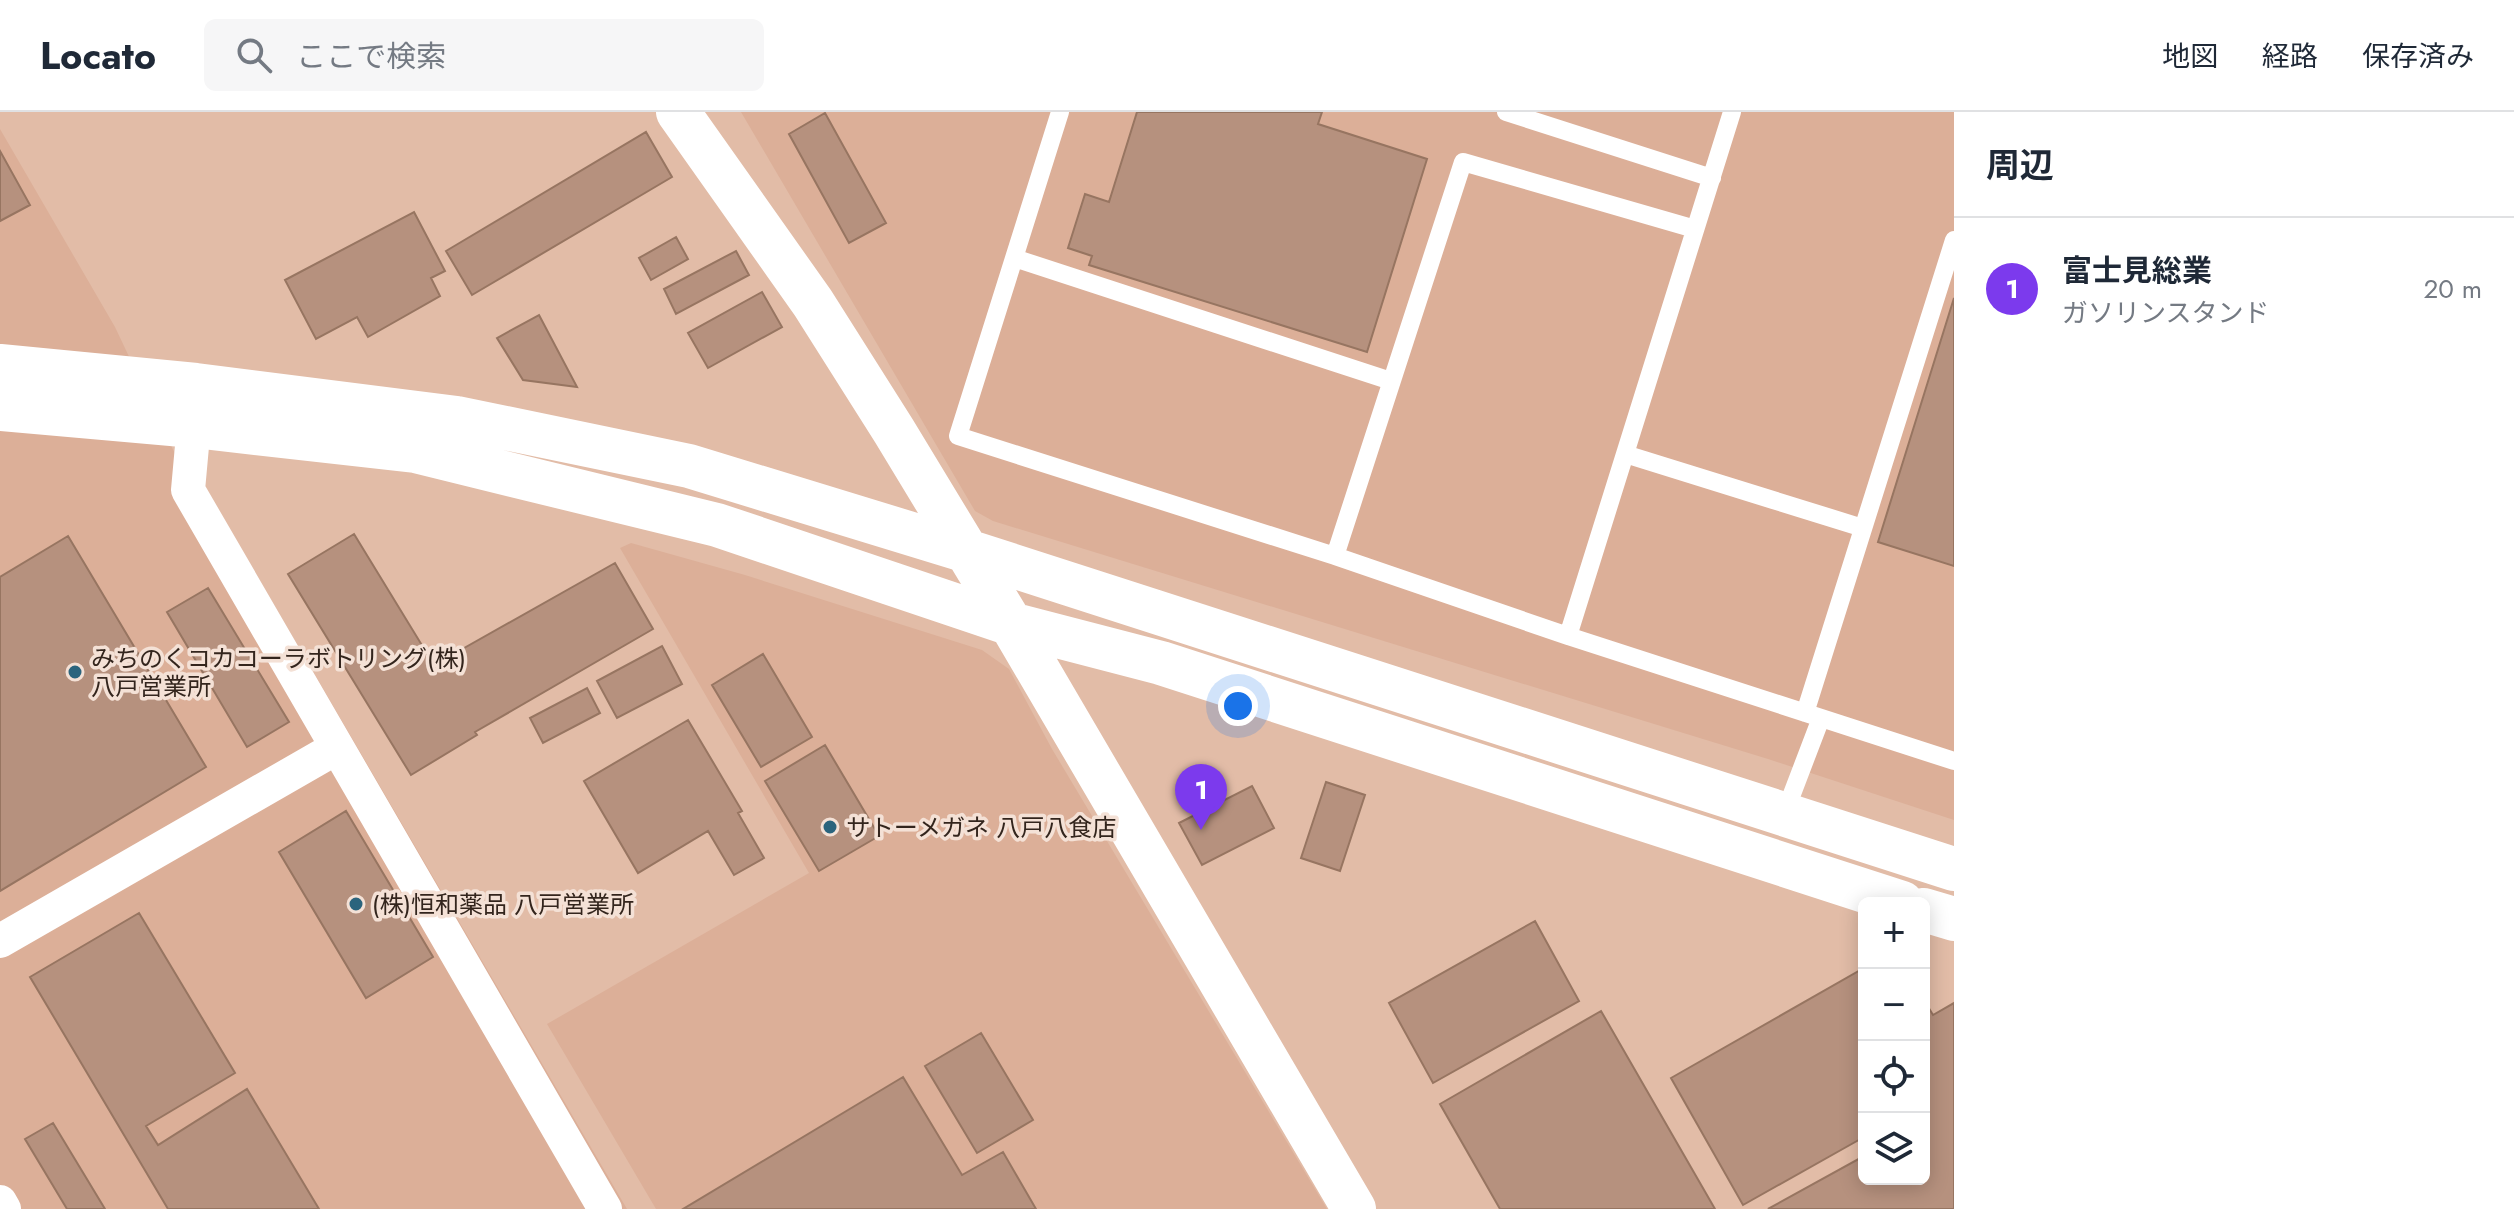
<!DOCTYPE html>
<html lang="ja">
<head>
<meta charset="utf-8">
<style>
  body { margin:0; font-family:Jost,"Noto Sans JP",sans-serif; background:#f6f6f7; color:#1f2937 }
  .controls { position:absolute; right:24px; bottom:24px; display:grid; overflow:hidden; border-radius:12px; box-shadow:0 4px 20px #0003 }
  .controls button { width:72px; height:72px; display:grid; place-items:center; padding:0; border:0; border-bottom:2px solid #e0e1e3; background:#fff; color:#1f2937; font:40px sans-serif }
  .you { position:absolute; left:1238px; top:594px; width:28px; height:28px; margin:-20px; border:6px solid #fff; border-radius:50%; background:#1a73e8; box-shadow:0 0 0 12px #1a73e833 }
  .badge { display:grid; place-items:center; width:52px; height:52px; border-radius:50%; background:#7c3aed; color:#fff; font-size:26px; font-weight:700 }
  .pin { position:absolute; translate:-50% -66px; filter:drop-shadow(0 2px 4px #0008) }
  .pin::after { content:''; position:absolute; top:42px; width:28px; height:24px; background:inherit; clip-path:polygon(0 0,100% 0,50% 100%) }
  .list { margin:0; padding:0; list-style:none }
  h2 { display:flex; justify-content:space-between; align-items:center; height:104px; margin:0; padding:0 32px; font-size:34px }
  h2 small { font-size:26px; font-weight:400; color:#747a83 }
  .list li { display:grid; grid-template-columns:52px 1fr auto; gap:24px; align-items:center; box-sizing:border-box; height:144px; padding:0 32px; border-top:2px solid #e0e1e3 }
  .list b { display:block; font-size:30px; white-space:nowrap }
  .list p { margin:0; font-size:26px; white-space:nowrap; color:#747a83 }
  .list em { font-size:26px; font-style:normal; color:#747a83 }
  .icon { flex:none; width:44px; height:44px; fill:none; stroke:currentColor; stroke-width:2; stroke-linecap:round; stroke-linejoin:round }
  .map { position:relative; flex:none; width:1954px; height:1097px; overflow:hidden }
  header { display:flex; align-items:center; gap:48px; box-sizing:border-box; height:112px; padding:0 40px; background:#fff; border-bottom:2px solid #e0e1e3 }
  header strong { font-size:38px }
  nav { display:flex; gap:44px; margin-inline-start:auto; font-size:28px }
  .search { width:560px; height:72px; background:#f6f6f7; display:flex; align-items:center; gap:20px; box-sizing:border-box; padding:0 28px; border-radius:12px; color:#747a83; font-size:30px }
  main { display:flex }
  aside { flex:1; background:#fff }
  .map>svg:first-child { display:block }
</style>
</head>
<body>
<header>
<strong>Locato</strong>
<div class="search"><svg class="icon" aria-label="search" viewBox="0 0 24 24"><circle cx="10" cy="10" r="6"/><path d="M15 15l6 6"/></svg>ここで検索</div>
<nav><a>地図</a><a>経路</a><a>保存済み</a></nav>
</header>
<main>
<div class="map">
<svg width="1954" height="1097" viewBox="0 0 1954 1097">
  <rect width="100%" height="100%" fill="#e2bca7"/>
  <path fill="#dcaf98" d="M741,0H1954V708L1768,647L993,409L975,399Z
    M0,17L115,215L177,346L207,378L627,1097H0Z
    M631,431L745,463L982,538L1009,557L1052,637L1327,1097H656L547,912L809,761L620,436Z"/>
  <path fill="#b6917e" stroke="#977561" stroke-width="2" d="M1137,0H1322L1318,12L1427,47L1367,240L1089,153L1092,144L1068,136L1085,82L1109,90Z
    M825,1L886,111L849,131L789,22Z
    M646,20L672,65L472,183L446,139Z
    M0,39L30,93L0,109Z
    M414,100L445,159L431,166L440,184L368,225L357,205L316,227L285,168Z
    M676,125L688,147L651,168L639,146Z
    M736,139L749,163L676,202L664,177Z
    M762,180L782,215L708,256L688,221Z
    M1954,186V454L1878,430Z
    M539,203L577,275L523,268L497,226Z
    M354,422L434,553L615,451L653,517L475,620L477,623L411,663L288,462Z
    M68,424L206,655L0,779V465Z
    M208,476L289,610L247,635L167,500Z
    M662,534L682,572L617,606L597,569Z
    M763,542L812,625L761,655L712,573Z
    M587,576L600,601L543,631L530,606Z
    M688,608L742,699L738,701L764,746L734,763L708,719L638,761L584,669Z
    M825,633L879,724L819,759L765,669Z
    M1326,670L1365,683L1340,759L1301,746Z
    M1252,674L1274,716L1202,753L1179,711Z
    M346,699L433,845L366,886L279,740Z
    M139,801L235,961L146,1014L158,1033L247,977L319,1097H168L30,865Z
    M1535,809L1579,889L1433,971L1389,891Z
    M1864,856V1025L1743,1093L1671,966Z
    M1924,888L1933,903L1954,891V1097H1768L1864,1044V1067H1924Z
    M1601,899L1715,1097H1500L1440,992Z
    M981,921L1033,1008L977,1041L925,954Z
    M903,965L962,1063L1003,1040L1036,1097H683Z
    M53,1011L105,1097H67L25,1027Z"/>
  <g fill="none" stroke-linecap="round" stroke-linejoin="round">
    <path stroke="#fff" stroke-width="18" d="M1060,0L958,324L1335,444
      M1506,0L1712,66
      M1732,0L1568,524L1954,649
      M1014,146L1391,269
      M1625,342L1863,416
      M1568,524L1335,444L1463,50L1695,117
      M1805,601L1954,128
      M1784,703L1821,606"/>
    <path stroke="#fff" stroke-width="34" d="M196,290L188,378L605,1097
      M0,829L336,636
      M0,1090L4,1097"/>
    <path stroke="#fff" stroke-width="44" d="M678,0L813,191L894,319L1011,512L1354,1097
      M0,254L196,273L457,306L689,354L967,439L1954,757
      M0,297L194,314L415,339L717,413L1011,512L1161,551L1902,791
      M1924,798L1954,807"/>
  </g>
  <g fill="#2b647d" stroke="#f4e1d6" stroke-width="3">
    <circle cx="75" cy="560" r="8"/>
    <circle cx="830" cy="715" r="8"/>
    <circle cx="356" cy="792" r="8"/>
  </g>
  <g text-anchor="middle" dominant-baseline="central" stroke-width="7" stroke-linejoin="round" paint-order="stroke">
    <g font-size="24" fill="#33251d" stroke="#f4e1d6" text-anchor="start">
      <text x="91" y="546">みちのくコカコーラボトリング(株)<tspan x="91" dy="28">八戸営業所</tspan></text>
      <text x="846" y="715">サトーメガネ 八戸八食店</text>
      <text x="372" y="792">(株)恒和薬品 八戸営業所</text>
    </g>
  </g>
</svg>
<div class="controls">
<button>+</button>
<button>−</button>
<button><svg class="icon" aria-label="locate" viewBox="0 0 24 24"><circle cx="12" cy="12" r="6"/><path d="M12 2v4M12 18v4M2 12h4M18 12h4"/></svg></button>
<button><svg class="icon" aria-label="layers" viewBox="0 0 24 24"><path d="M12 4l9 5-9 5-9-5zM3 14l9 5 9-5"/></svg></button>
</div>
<div class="you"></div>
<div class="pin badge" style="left:1201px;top:718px">1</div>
</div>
<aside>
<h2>周辺<small></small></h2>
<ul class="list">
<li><span class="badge">1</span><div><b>富士見総業</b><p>ガソリンスタンド</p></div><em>20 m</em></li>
</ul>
</aside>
</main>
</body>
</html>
